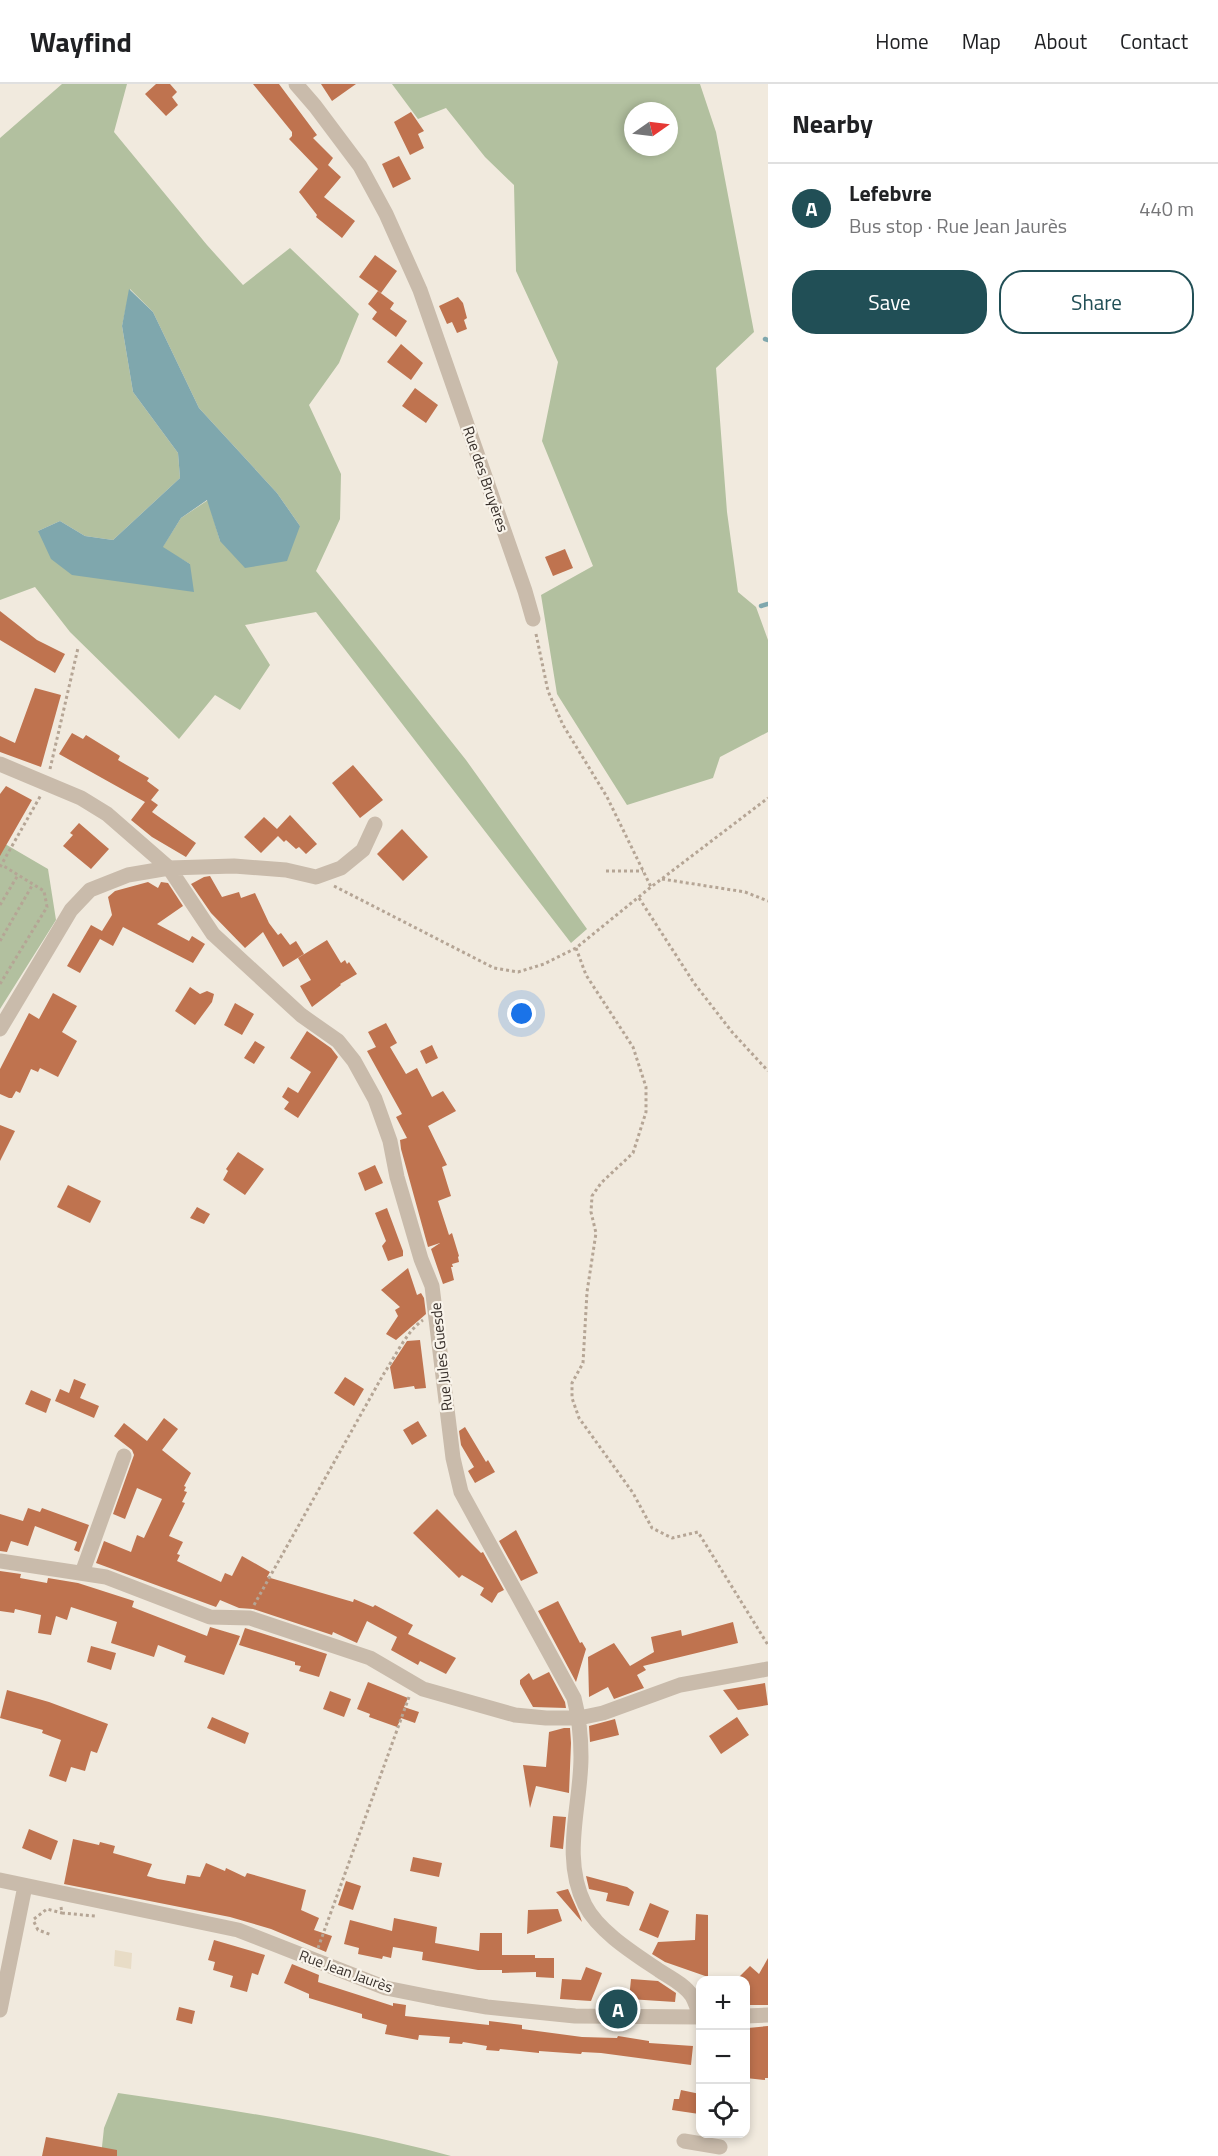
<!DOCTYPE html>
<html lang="en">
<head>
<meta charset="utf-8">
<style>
  body { margin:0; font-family:"Titillium Web",sans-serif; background:#f2f2f2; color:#202124 }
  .controls { position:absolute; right:18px; bottom:18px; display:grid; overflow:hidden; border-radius:12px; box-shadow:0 3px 9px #0003 }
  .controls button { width:54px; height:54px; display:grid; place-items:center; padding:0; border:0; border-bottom:2px solid #e0e0e0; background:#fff; color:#202124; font:30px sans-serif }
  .compass { position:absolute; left:624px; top:18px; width:54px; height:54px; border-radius:50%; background:#fff; box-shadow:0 3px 9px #0003; rotate:76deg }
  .you { position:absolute; left:522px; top:930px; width:21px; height:21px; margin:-15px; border:4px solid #fff; border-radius:50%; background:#1a73e8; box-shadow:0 0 0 9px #1a73e833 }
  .badge { display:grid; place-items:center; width:39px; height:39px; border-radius:50%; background:#214f56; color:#fff; font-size:20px; font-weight:700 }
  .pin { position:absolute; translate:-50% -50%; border:3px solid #fff; box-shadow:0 2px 6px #0006 }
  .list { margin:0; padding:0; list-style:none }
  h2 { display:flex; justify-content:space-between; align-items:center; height:78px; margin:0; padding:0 24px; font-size:26px }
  h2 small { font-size:20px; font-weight:400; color:#757577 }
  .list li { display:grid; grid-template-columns:39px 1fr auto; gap:18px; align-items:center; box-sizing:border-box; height:90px; padding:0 24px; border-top:2px solid #e0e0e0 }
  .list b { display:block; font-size:22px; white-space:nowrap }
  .list p { margin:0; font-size:20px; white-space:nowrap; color:#757577 }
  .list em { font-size:20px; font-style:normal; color:#757577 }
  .actions { display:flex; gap:12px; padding:18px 24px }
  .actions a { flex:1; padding:14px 0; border:2px solid #214f56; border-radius:24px; text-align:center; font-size:21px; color:#214f56 }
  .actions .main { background:#214f56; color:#fff }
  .icon { flex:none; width:33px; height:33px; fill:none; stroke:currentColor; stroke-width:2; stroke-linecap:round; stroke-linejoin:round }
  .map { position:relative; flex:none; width:768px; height:2072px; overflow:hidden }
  header { display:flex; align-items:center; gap:36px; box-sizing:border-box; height:84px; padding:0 30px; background:#fff; border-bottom:2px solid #e0e0e0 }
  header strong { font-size:28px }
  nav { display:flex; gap:33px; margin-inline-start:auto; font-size:21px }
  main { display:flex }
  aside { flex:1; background:#fff }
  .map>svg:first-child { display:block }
</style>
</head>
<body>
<header>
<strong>Wayfind</strong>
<nav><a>Home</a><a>Map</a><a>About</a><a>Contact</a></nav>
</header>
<main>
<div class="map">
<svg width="768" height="2072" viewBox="0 0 768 2072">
  <rect width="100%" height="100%" fill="#f1eade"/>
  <path fill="#b2c09f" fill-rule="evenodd" d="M62,0H127L114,48L207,161L243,201L290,164L359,230L339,279L309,321L341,390L340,435L316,487L466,676L587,845L571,859L316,528L245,541L270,581L240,626L215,611L179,655L70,548L35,503L0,516V54ZM130,205L153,228L199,324L277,409L300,442L220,457L208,416L181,434L162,464L190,480L38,447L60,437L85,452L113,456L180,394L178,369L133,308L122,242Z
    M392,0H700L716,48L754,248L716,284L727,428L738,508L756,523L768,556V648L720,673L713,694L627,721L557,610L541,511L593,482L542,357L558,278L516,187L514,101L485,73L446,24L418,35ZM633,27H669V63H633Z
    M0,757L48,785L56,836L0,925Z
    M118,2009C229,2025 342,2043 451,2072H101L104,2044Z"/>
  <path fill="#e8dcc6" d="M115,1866L132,1869L131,1885L114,1882Z"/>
  <path fill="#7fa7ad" d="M129,205L153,228L199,324L277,409L300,442L287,477L245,484L220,457L207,416L181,434L163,463L190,480L194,508L72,491L51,475L38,447L60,437L85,452L113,456L180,394L178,369L133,308L122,242Z"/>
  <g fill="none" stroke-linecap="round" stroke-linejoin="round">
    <path stroke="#7fa7ad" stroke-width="4.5" d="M765,255L768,256
      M761,522L768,520"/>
  </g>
  <path fill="#bf734f" d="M156,0H170L177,8L172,13L178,21L166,32L145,10Z
    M253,0H279L317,51L313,54L333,74L328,81L341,93L324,113L355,137L342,154L316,133L317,131L299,108L318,85L289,55L292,52V48Z
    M321,0H356L332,17Z
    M411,28L424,47L418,50L424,64L410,71L394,38Z
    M399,72L411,95L393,104L382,80Z
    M375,171L397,187L381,209L359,193Z
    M378,207L394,219L390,225L407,237L396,253L372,235L377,228L368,220Z
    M458,213L463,219L467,234L464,236L467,245L457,249L452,238L447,240L439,222Z
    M401,260L423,279L411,296L387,278Z
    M415,304L438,321L426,339L402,322Z
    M565,465L573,484L553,492L545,473Z
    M0,527L37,556L65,570L55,589L0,556Z
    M35,604L61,611L41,683L0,668V652L15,659Z
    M72,649L83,655L86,651L120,672L118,676L149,694L147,697L159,706L151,716L158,721L152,728L196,759L186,773L152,753L131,736L145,718L59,670Z
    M353,681L383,716L360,734L332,699Z
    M6,702L32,716L0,772V710Z
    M290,731L317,760L306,770L299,763L296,765L286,756L284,758L278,752L261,769L244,753L264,733L277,745Z
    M79,739L109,765L91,785L63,762L73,751L70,749Z
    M402,745L428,773L403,797L377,770Z
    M210,792L222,813L239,808L241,814L255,809L269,839L278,851L281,849L290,861L296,857L304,870L283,883L263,848L245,864L211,829L191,800L204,793Z
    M148,798L158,804L161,798L168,799L183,822L157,840L189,857L192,852L205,860L193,879L123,843L113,862L100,855L80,889L67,882L91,841L102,847L112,831L108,813L115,807Z
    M327,856L341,879L345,876L347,880L349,878L357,890L340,900L341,901L312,923L300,902L311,896L298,874Z
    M190,903L200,910L207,907L214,910L212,918L195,941L175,927Z
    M53,909L77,922L62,948L77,957L58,993L40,984L38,988L31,985L20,1009L16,1007L12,1014H9L0,1010V985L29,929L39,935Z
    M235,919L254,930L242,951L224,941Z
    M386,939L397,959L390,963L406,990L417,984L432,1013L443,1007L456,1027L428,1042L447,1081L442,1083L451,1112L438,1117L449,1151L452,1149L459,1172L458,1173L459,1178L452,1180L453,1183H451L454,1196L443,1200L431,1165L440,1159L428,1163L401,1065L400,1056L407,1054L396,1033L402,1030L367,967L376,963L368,948Z
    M307,947L331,964L338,973L298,1034L284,1025L289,1018L282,1013L288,1003L298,1009L311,988L290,974Z
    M255,957L265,963L254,980L244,974Z
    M432,961L438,974L426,980L420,967Z
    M0,1041L15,1047L0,1077Z
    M238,1068L264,1085L245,1111L223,1096L228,1087L226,1085Z
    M375,1081L383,1099L365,1107L358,1089Z
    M68,1101L101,1117L90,1139L57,1123Z
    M197,1123L210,1130L204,1140L190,1134Z
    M387,1124L403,1167V1172L388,1177L382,1162L386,1157L375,1129Z
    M408,1184L417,1211L421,1209L424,1214L426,1230L396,1256L386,1250L398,1232L395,1226L400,1223L381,1206Z
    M420,1256L426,1304L415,1305L414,1302L394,1305L390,1283L407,1257Z
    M345,1293L364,1305L354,1322L334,1309Z
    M74,1295L86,1300L80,1314L99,1322L94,1334L55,1317L60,1305L69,1309Z
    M31,1306L51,1315L46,1329L25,1320Z
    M164,1334L178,1345L162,1366L191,1389L184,1402L186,1403L184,1407L187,1408L182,1418L185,1419L169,1452L183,1458L177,1470L180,1471L177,1477L221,1498L225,1489L232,1492L242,1472L270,1488L267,1493L353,1518L354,1515L373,1523L375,1521L413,1541L408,1550L456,1574L446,1590L420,1577L418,1581L391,1566L397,1553L367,1537L357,1559L333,1548L332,1551L253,1525L239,1524L220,1516L216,1523L96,1479L104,1457L131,1468L137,1451L144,1454L162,1415L137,1404L125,1435L113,1430L134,1371L132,1366L114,1352L124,1339L147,1357Z
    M418,1337L427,1352L412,1361L403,1346Z
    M465,1343L486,1378L488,1376L495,1388L475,1399L468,1387L474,1383L461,1361L459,1347Z
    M28,1424L40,1428L42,1424L89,1441L79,1468L74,1466L77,1458L35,1442L28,1462L11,1457L7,1468L0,1467V1430L23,1437Z
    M437,1425L481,1469L483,1468L504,1506L498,1509L492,1519L480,1511L484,1504L462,1491L459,1494L413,1449Z
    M516,1446L538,1489L521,1497L499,1457Z
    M0,1487L21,1490L20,1494L47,1499L48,1494L78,1499L134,1517L132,1523L207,1552L210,1543L240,1552L224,1591L184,1578L186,1572L158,1561L154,1573L111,1559L117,1538L71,1523L67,1536L56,1532L51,1551L38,1549L41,1531L15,1525L14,1529L0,1527Z
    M558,1517L580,1559L582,1558L586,1565L576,1598L538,1527Z
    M733,1538L738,1559L643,1582L646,1586L637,1591L644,1604L614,1615L608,1603L589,1613L588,1573L614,1559L630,1582L654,1568L651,1553L681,1546L682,1552Z
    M245,1544L327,1570L319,1593L299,1587L301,1582L295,1581V1578L239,1561Z
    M91,1562L116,1569L111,1586L87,1578Z
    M549,1588L565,1618L566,1624L533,1623L520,1600V1596L529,1589L533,1596Z
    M368,1598L408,1614L404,1623L419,1628L415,1639L401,1634L397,1643L369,1633L370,1630L357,1625Z
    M765,1599L768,1621L738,1626L723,1606Z
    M7,1606L49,1618L108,1640L97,1669L91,1667L85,1687L71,1683L66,1698L49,1692L61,1656L42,1649L43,1646L0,1634Z
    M330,1607L351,1615L344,1633L323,1625Z
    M212,1633L249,1649L245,1660L207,1644Z
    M737,1633L749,1651L721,1670L709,1652Z
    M615,1635L619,1651L590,1658L589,1642Z
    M564,1644H570L571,1659L569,1709L536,1702L530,1724L523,1681L546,1683L549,1648Z
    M553,1732L566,1733L563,1765L550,1763Z
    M29,1745L58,1757L51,1776L22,1764Z
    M73,1755L99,1761L100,1758L115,1762L113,1769L152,1780L147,1792L158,1795L185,1800L187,1791L200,1793L206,1779L225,1787L226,1784L245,1793L247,1789L306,1806L301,1826L319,1834L314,1846L332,1852L326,1868L271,1845L230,1833L64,1800Z
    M413,1773L442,1779L439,1793L410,1787Z
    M586,1792L627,1803L634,1808L629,1822L606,1817L608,1809L589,1805Z
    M346,1797L361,1802L353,1826L338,1821Z
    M568,1805L580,1832L582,1838L556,1808Z
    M650,1819L669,1827L658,1854L639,1846Z
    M558,1825L562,1837L527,1850L528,1826Z
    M696,1830L708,1831V1893L665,1878L652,1870L658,1858L695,1856Z
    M394,1834L437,1843L435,1859L479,1867L480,1849H502V1871H535V1874H554V1894L536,1893V1888L502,1889V1886H478L422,1876L423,1868L393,1863L391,1874L383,1872L382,1875L358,1870L359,1864L344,1860L350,1836L392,1847Z
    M214,1856L265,1871L258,1891L252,1889L247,1908L230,1903L233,1892L213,1886L215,1878L208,1876Z
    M768,1874V1921H746V1896H736L750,1882L759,1890Z
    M292,1880L319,1891L318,1898L393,1922V1919L406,1921L405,1932L489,1941V1937L522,1941V1945L582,1953L617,1954L618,1952L649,1957V1959L693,1962L691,1981L601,1969L582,1968L581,1970L539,1967V1969L500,1965L499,1967L486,1966L487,1962L463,1958L462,1960L449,1959L450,1953L419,1951L418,1956L385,1950L387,1941L362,1934V1930L309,1914V1910L284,1899Z
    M586,1883L602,1889L591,1917L560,1915L562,1895L581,1896Z
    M631,1895L658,1897L676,1909L675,1918L629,1915Z
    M179,1923L195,1927L192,1940L176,1936Z
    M768,1942V1994H765V1996L746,1994V1957L748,1944Z
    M681,2006L700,2010L699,2030L672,2026L674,2015H679Z
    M46,2053L117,2066V2072H42Z"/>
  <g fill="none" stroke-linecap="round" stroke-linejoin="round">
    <path stroke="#b5a595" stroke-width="3" stroke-dasharray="3 3" stroke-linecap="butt" d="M536,550L548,607L563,641L607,713L651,803
      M50,685L78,564
      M0,783L41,711
      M606,787H643
      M662,795L745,808L768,817
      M334,802L494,884L518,888L544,880L576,864L651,803L768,714
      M639,814L694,899L732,948L768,987
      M0,821L18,791
      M0,857L33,800
      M576,864L586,891L633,963L646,1003V1028L633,1069L601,1099L592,1112L591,1128L596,1149L587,1208L583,1279L572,1299V1314L579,1334L633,1409L652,1444L672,1454L698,1448L768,1561
      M0,900L47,823L44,807L2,781
      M254,1521L383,1291C395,1273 406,1248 423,1236
      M61,1823L62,1829L95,1832
      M34,1835L47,1825L62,1829
      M34,1838L38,1846L52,1851
      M318,1864L409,1613"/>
    <path stroke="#c9bbab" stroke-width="15" d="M296,0L315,22L360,82L386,130L420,206L525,507L533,535
      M0,680L81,714L107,730L169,784L213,850L301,931L338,957L354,977L375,1015L390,1057L397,1093L421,1175L432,1202L453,1374L461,1408L574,1614C579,1633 581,1653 581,1673C581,1722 561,1773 585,1821C599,1848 635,1870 660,1887C671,1894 685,1901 692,1912C696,1919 698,1926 700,1933
      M0,945L71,826L90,806L128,791L169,784L234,782L286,786L316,793L341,784L363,766L375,740
      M0,1477L106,1493L210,1533L250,1534L370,1574L423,1605L515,1631L546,1634H579L603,1629L680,1601L768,1585
      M82,1489L124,1372
      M0,1796L238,1846L386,1904L436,1914L487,1923L575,1932L700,1933
      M0,1926L25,1802
      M746,1932L768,1931
      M684,2057L720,2063"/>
  </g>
  <g text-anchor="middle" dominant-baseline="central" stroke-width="4.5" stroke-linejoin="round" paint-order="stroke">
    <g font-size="15" fill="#372f2a" stroke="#f9f4eb">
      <text transform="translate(486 395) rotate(71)">Rue des Bruyères</text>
      <text transform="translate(441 1273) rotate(-96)">Rue Jules Guesde</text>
      <text transform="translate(346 1887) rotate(20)">Rue Jean Jaurès</text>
    </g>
  </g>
</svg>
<div class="controls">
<button>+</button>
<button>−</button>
<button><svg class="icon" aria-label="locate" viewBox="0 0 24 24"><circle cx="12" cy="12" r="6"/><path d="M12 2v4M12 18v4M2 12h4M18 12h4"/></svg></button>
</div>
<svg class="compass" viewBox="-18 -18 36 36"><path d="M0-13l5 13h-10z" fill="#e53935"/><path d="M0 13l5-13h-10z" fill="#757577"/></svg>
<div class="you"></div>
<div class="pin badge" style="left:618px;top:1925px">A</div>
</div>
<aside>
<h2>Nearby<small></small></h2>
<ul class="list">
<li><span class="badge">A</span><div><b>Lefebvre</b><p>Bus stop · Rue Jean Jaurès</p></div><em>440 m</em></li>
</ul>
<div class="actions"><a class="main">Save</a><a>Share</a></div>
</aside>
</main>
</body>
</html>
